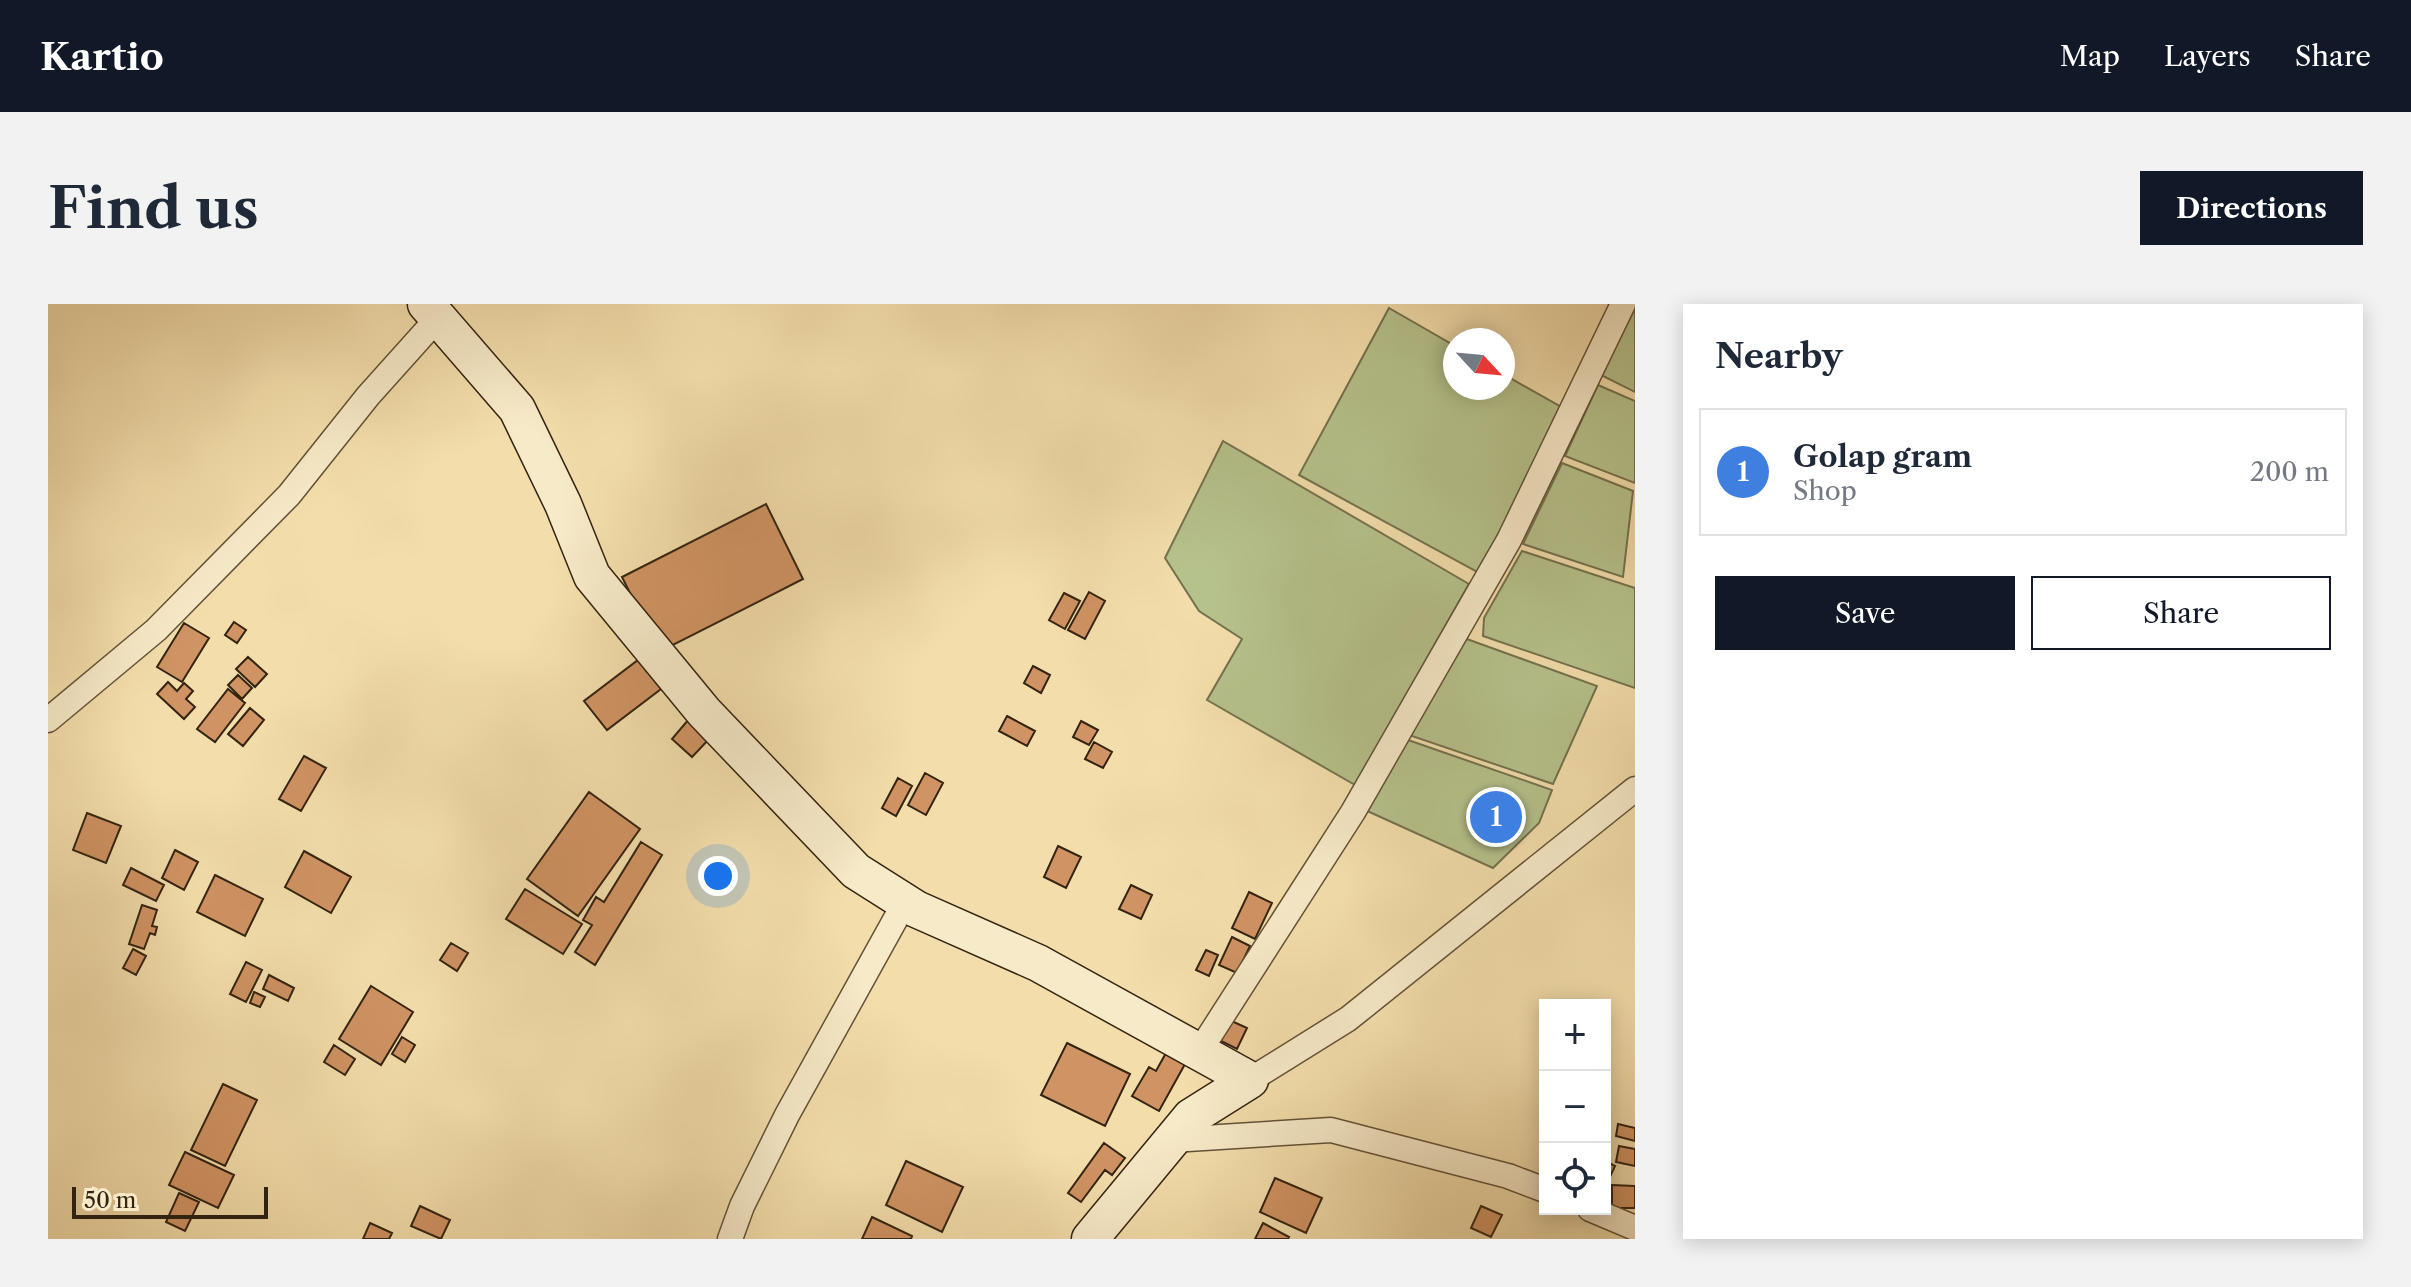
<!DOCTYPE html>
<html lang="en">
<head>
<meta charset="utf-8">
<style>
  body { margin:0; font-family:"Libre Caslon Text",serif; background:#f2f2f3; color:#1f2937 }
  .controls { position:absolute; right:24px; bottom:24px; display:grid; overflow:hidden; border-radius:0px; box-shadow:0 4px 20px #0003 }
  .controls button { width:72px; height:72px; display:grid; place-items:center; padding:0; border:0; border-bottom:2px solid #e0e1e3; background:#fff; color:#1f2937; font:40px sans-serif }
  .compass { position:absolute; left:1395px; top:24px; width:72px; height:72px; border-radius:50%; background:#fff; box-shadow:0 4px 20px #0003; rotate:116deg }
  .scale { position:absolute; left:24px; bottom:20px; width:196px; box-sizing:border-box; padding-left:8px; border:4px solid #332311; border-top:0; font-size:22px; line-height:28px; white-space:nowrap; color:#332311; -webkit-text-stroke:6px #f7eac8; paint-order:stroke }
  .you { position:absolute; left:670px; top:572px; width:28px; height:28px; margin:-20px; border:6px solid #fff; border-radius:50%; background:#1a73e8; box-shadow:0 0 0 12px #1a73e833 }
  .badge { display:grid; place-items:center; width:52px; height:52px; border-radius:50%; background:#111827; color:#fff; font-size:26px; font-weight:700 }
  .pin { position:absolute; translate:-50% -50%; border:4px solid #fff; box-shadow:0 2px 8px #0006 }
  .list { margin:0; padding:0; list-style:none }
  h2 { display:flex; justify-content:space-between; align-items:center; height:104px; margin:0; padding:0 32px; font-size:34px }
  h2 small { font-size:26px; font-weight:400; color:#747a83 }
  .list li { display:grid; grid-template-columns:52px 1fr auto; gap:24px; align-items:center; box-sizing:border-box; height:128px; margin:0 16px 16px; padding:0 16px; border:2px solid #e0e1e3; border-radius:0px }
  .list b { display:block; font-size:30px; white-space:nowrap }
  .list p { margin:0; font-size:26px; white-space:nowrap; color:#747a83 }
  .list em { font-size:26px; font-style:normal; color:#747a83 }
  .actions { display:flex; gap:16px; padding:24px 32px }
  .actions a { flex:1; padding:18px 0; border:2px solid #111827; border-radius:0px; text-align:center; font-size:28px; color:#111827 }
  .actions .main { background:#111827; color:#fff }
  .icon { flex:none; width:44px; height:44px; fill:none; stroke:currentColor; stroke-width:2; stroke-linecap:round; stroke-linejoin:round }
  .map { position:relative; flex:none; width:1587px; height:935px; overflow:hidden; border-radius:0px }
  header { display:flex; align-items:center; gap:48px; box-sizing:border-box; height:112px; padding:0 40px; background:#111827; color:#fff }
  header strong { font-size:38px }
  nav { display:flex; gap:44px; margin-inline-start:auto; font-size:28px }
  .intro { display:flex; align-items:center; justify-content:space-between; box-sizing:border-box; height:192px; padding:0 48px }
  h1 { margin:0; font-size:56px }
  .button { padding:20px 36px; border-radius:0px; background:#111827; color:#fff; font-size:28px; font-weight:700 }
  main { display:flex; gap:48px; padding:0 48px }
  aside { flex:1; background:#fff; border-radius:0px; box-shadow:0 4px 20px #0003 }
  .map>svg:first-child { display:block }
</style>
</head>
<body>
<header>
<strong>Kartio</strong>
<nav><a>Map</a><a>Layers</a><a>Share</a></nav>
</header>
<div class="intro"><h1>Find us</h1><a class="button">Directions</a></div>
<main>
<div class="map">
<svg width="1587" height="935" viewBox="0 0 1587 935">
  <rect width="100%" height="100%" fill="#f3deab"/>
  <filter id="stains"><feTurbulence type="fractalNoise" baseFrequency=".0025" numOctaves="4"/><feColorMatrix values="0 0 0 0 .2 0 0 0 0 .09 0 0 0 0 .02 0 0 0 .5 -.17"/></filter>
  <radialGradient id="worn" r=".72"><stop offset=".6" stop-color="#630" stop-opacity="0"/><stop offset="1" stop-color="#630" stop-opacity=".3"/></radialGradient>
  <path fill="#b6c28c" stroke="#74724e" stroke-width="2" d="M1341,4L1407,42V84H1455V70L1515,104L1431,269L1251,171Z
    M1587,4V88L1553,71Z
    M1550,81L1587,97V179L1517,152Z
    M1175,137L1421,280L1307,481L1159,396L1194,335L1151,307L1117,254Z
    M1514,159L1585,187L1575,273L1475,240Z
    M1474,247L1587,284V384L1435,332L1436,314Z
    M1416,334L1549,382L1505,480L1361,431Z
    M1360,436L1504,486L1491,519L1445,564L1317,506Z"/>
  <path fill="#d09363" stroke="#332311" stroke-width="2" d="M718,200L755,275L611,348L574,273Z
    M1041,288L1057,297L1037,335L1020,326Z
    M1016,289L1032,297L1017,325L1001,316Z
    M186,318L198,326L189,339L177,331Z
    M136,319L161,334L134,378L109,363Z
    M200,353L219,370L207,383L188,365Z
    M590,356L613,385L559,426L536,397Z
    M985,362L1002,371L993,389L976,379Z
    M190,371L204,384L194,395L180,381Z
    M120,378L129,387L136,379L145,387L138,395L147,403L136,415L109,390Z
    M180,385L197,399L167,438L149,425Z
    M202,404L216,416L195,442L180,430Z
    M959,412L987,427L979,442L951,427Z
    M641,415L662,434L644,453L624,435Z
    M1033,417L1050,426L1041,441L1025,433Z
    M1046,438L1064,448L1055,464L1037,455Z
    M256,452L278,464L253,507L231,495Z
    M877,469L895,479L878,511L860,501Z
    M850,474L864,482L848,512L834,504Z
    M541,488L592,525L530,612L479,575Z
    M39,509L73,522L58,559L25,546Z
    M593,538L614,551L547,661L527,648L544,621L535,616L548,593L556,598Z
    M1010,542L1033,553L1018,584L996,573Z
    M127,546L150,558L136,586L114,574Z
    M256,547L303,573L283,609L237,583Z
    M83,564L116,581L108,597L75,581Z
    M167,571L215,595L197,632L149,608Z
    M1083,581L1104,591L1093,615L1071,605Z
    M477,585L534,620L515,650L458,615Z
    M1201,588L1224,599L1207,635L1184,624Z
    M94,601L109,606L104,622L109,623L107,631L102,629L96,645L81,640Z
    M1184,633L1202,642L1189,669L1171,661Z
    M403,639L420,649L409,667L392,656Z
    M85,645L98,652L88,671L75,664Z
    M1158,646L1170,651L1161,672L1148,666Z
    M198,658L214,666L198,698L182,690Z
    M221,671L246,684L240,697L215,685Z
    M323,682L365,708L333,761L291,735Z
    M206,688L217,693L212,703L202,699Z
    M1177,714L1199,724L1189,745L1173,737Z
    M354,733L367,741L357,758L344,750Z
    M1019,739L1082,770L1057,822L993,791Z
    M1123,740L1142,751L1111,807L1084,792L1101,763L1108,767Z
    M286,741L307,755L297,771L276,758Z
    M175,780L209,796L177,862L143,846Z
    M1570,820L1587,824V837L1568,832Z
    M1056,839L1077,854L1064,871L1057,866L1033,898L1020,889Z
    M1571,842L1587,845V862L1568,858Z
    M137,848L186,871L170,904L121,881Z
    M858,857L915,883L894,928L838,901Z
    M1557,857L1567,862L1561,875L1557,873Z
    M1227,874L1274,894L1258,929L1212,908Z
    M1564,881L1587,882V904H1564Z
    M131,889L151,898L137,927L118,918Z
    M372,902L402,916L393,935L363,922Z
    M1433,902L1454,911L1443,933L1423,924Z
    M824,913L864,932L863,935H814Z
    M322,919L344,929L341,935H315Z
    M1215,919L1241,933L1240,935H1207Z"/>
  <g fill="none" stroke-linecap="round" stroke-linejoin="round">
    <defs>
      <path id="street" d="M0,416L108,326L241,191L320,92L389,15
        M1151,748L1305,508L1461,236L1575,0
        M1202,776L1300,715L1587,485
        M1124,836L1283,826L1460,872L1497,886
        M1542,905L1587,924
        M682,935L694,902L739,811L857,598"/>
      <path id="secondary" d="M378,0L469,105L515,200L544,272L656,408L808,567L868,605L990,659L1202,776L1143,813L1042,935"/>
    </defs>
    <use href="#street" stroke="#635238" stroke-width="27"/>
    <use href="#secondary" stroke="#332311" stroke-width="39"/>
    <use href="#street" stroke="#f7eac8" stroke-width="24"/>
    <use href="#secondary" stroke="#f7eac8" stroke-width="36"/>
  </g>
  <rect width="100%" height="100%" filter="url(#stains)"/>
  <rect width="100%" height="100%" fill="url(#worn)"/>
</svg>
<div class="controls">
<button>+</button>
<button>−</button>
<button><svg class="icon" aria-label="locate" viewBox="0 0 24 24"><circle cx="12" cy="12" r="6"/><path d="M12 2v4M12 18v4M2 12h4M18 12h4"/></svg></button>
</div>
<svg class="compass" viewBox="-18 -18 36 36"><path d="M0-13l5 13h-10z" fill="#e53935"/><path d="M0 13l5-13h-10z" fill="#747a83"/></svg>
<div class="scale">50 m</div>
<div class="you"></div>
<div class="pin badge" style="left:1448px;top:513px;background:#3f7fe0">1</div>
</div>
<aside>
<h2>Nearby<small></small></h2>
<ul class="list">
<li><span class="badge" style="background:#3f7fe0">1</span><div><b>Golap gram</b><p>Shop</p></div><em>200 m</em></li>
</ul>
<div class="actions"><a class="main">Save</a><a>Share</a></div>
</aside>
</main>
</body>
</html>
